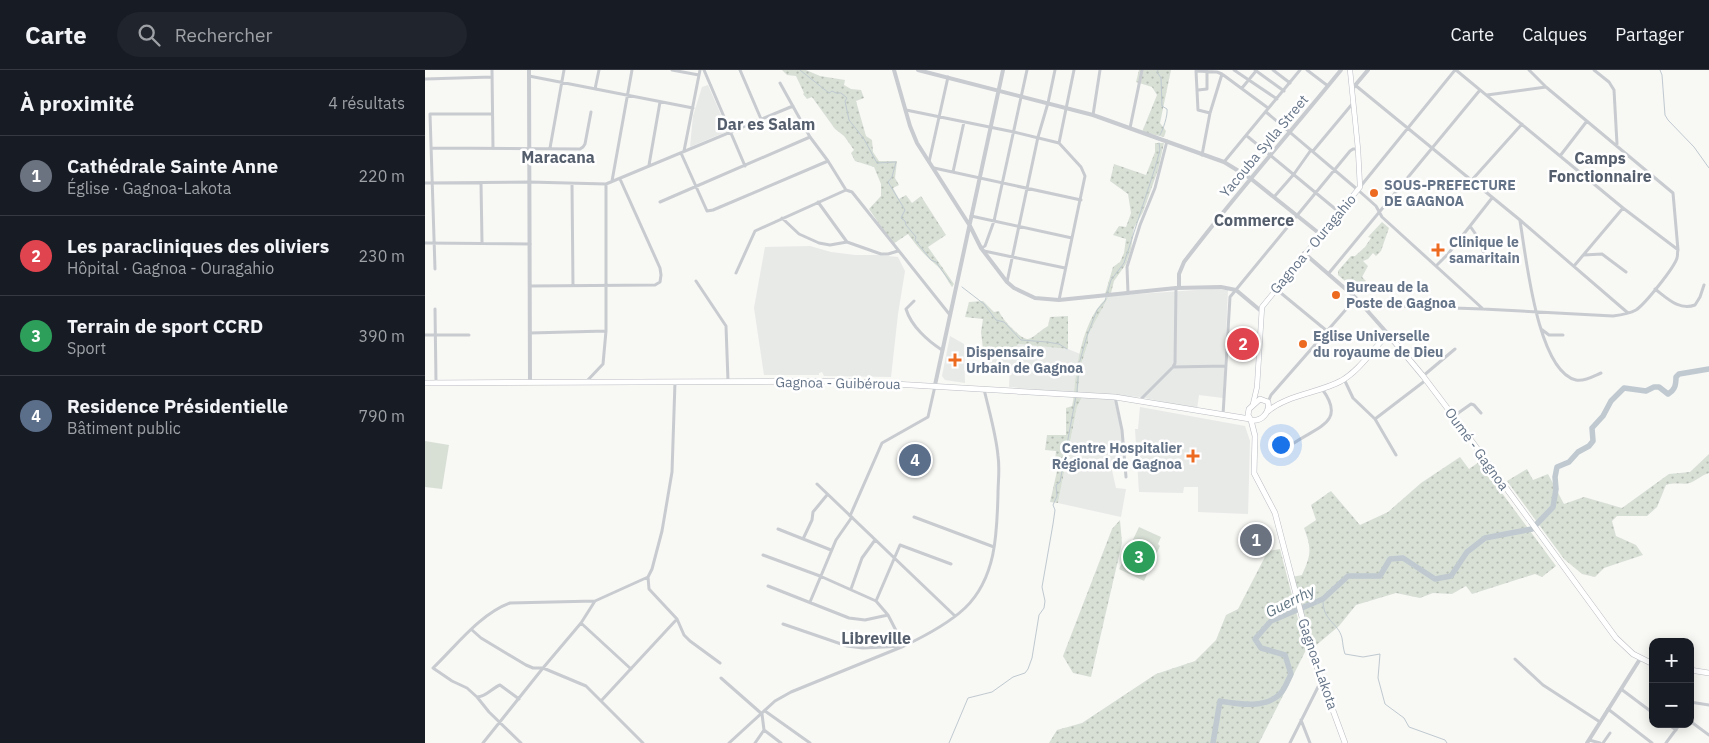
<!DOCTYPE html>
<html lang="fr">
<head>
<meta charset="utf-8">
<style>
  body { margin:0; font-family:"IBM Plex Sans",sans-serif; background:#20242c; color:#f1f3f6 }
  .controls { position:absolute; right:15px; bottom:15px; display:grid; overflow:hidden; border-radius:10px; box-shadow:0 2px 12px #0003 }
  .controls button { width:45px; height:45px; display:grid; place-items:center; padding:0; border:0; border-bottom:1px solid #363941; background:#171b24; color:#f1f3f6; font:25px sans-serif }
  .you { position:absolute; left:855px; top:374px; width:18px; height:18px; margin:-12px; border:4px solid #fff; border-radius:50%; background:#1a73e8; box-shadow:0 0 0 8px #1a73e833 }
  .badge { display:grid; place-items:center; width:32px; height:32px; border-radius:50%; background:#2563eb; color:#fff; font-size:16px; font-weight:700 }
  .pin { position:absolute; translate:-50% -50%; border:2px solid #fff; box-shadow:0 1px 5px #0006 }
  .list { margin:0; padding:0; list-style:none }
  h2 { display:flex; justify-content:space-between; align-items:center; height:65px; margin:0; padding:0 20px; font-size:21px }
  h2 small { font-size:16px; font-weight:400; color:#9ea1a6 }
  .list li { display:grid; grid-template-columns:32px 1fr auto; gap:15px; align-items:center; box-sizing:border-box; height:80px; padding:0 20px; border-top:1px solid #363941 }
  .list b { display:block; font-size:19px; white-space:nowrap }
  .list p { margin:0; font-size:16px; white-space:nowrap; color:#9ea1a6 }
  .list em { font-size:16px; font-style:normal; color:#9ea1a6 }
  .icon { flex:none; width:28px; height:28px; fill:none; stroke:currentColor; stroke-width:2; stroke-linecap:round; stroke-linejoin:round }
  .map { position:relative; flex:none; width:1284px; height:673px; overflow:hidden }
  header { display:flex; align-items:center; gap:30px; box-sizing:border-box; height:70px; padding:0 25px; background:#171b24; border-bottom:1px solid #363941 }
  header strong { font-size:24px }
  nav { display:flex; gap:28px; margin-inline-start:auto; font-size:18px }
  .search { width:350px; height:45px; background:#20242c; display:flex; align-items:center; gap:12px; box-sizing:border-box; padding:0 18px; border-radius:28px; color:#9ea1a6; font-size:19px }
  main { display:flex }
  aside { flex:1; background:#171b24 }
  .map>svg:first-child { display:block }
</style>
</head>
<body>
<header>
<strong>Carte</strong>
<div class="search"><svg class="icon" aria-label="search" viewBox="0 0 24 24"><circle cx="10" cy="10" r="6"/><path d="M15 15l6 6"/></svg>Rechercher</div>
<nav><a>Carte</a><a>Calques</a><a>Partager</a></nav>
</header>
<main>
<aside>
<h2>À proximité<small>4 résultats</small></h2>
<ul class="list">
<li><span class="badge" style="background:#6b7280">1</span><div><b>Cathédrale Sainte Anne</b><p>Église · Gagnoa-Lakota</p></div><em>220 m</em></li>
<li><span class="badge" style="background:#e0444e">2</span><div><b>Les paracliniques des oliviers</b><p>Hôpital · Gagnoa - Ouragahio</p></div><em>230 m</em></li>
<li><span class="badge" style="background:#2e9e5b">3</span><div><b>Terrain de sport CCRD</b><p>Sport</p></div><em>390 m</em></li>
<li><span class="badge" style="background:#5c6f8a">4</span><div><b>Residence Présidentielle</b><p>Bâtiment public</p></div><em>790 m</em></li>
</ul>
</aside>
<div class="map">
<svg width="1284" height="673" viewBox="0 0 1284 673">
  <defs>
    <pattern id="grass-dots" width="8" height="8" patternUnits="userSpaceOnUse" patternTransform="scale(1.25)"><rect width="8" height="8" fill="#d8e0d6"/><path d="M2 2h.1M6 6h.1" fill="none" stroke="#b3bab3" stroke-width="1.8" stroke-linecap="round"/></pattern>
  </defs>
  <rect width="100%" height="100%" fill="#f8f8f5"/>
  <path fill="#e8eae8" d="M283,15L303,61L265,77L268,46L277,17Z
    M385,176L406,182L430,185H453L473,187L480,201L473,244L466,307L399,306L397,302L394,303V305H339L329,238L340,177Z
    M786,219L803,220L798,328L774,325L772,339L715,327L653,323L655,298L663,273V265L684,226Z
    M525,266L539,274L540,313L520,310L517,306Z
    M593,274L643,279L655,284L651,299L649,323L584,317L585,295L564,294L565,279Z
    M657,327L689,329L697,363V389L686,396L691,418L701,419L696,447L633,433L652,337Z
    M715,337L820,356L825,371L823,444L773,442V417H759L758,423L714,422L710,359H713Z"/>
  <path fill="url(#grass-dots)" d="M357,0H381L395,6L420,10L419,15L426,19L436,20L439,28L431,31L441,66L447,70L448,82L454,91H472L470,108L474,115L468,118L474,129L481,125L487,133L496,126L521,165L503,177L529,214L527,217C522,210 517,199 510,194C499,185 491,175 483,164L468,174L444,139L456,126V114L449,97L430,91L426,83L429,80L419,66L410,59L387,27L382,29L378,24L379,23L371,6L362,5Z
    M714,0H746L735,53L741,61L739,67L717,62L732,25L727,17L711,12Z
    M730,73H739L733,100L718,142L709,158L706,179L701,194L689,211L686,223L680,224L688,197L695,192L699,183L701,169L688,165L694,156L701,157L706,143L703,124L685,111L689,94L721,105L730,82Z
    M957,152L964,158L956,181L951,186L948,183L943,189L938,191L943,196L937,207L941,211L932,221L913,205V201L926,186H930L940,177L946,168L943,167Z
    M684,226L663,265V273L655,298L653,323H649C651,294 659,245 684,226Z
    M558,231L569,242L574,241C576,248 595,269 603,269C607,269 617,259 623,256L625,247L643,246V279L593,274L591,277L558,279L556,262L558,249L540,247L544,232Z
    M649,326L657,327L652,337L633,433L625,432L632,401L629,400L631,381L620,380L622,365H641V338L647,336Z
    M1284,384V403C1277,405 1272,410 1265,413C1260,415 1250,412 1241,415L1232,437L1222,446H1192L1187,451L1191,466L1211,475L1218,485L1179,498L1170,507L1157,504L1139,489L1082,411L1102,399L1108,410L1123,404L1139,434L1159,427L1197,438L1244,404L1265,402Z
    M1035,387L1044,399L1054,392L1131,496L1117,507L1110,504L1047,524L1041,516L1027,524L1008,523L995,528L971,523L931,535L914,556L889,577L867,507L877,505C886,485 887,479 879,458L891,450L886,435L906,421L935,455L963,442L996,413Z
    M695,450L697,473L666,607L648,603L638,586L687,459Z
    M855,479L881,580L834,673H624L632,660L657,653L731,604L770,591L791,570L801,545L813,539L843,481Z"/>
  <path fill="#d8e0d6" d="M0,371L24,375L17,419L0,417Z
    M714,457L736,467L733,474L735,476L719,511L694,499Z"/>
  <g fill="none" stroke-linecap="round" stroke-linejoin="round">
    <path stroke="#bfc9cf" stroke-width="1" d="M375,0L404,23L407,21L411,23H416L422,28L420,31L424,50L439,69L452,93L471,92L467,107L463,112L480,140L476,148L480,151L481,155L491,167L490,170L506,190L511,192L526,213
      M733,0L732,2L736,8L737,36L742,39C743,45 738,60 735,65
      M1235,0L1237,5L1240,45L1243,50L1269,77L1284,98
      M537,217L559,234L571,250L579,252L596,270L622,272L634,274L642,279
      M652,322L654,294L662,266L672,240L680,231L686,210L699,193L730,98L735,80L734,73
      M898,529C897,551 913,552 917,568C918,574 918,578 920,584L938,587L955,584L953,608L960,634L979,648L984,657L1020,670L1022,673
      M524,673L543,628L567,622L588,607L600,603L603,599L607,588L614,545L619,538L620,531L617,517L628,454L630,440L628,435L632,426L631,415L635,412L651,326"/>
    <path stroke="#bfc9cf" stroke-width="5.5" d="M788,673L795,631C814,634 840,639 855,624C860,619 863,610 866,604L860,585L836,578L830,569L846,551L898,529L923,506H955L965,489L978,488L1010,509L1026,506L1042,482L1060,468L1107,459L1128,437L1131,419L1130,407L1132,397L1144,392L1153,382L1164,376L1168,371L1167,358L1178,346L1186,331L1199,318L1221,321L1229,317H1234L1243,324C1250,320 1251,315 1251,307L1254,304L1284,299"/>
    <defs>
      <path id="secondary" d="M828,334L832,317L837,237L935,117L933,79L925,0"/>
      <path id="primary" d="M0,313L418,311L690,327L825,349
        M835,329L843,332C845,342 837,352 826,350L823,345L824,339Z
        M842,342C861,325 894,323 916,311C935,300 948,279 963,264L998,306L1029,347L1191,568L1208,584L1228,594
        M826,350L830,366L829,403L850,443L885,578L920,673
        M1265,600L1284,603"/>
    </defs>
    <use href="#secondary" stroke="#babec4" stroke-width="5.5"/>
    <use href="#primary" stroke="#b9bcc1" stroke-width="6"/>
    <path stroke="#c8cbcf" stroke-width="3" d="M67,0L68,78
      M247,0L274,5
      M279,0L320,96
      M315,0L336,49
      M809,0L852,29
      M830,0L859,21
      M848,0L865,13
      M882,0L903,16
      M1031,0L1198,138L1252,179
      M1169,0L1184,12L1189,20L1192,74
      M104,6L268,38
      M0,9L67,7
      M355,13L385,67L403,91L421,120L427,122L525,245
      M930,15L1095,150L1203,243
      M817,18L831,1
      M170,19L174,0
      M773,20L782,19V1
      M1062,25L1121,17
      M481,40L589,62L634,73L656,97L660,106L634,230
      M841,42L933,120L951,136L957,147L1057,238
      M785,43L797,4
      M668,45L675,0
      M705,58L717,0
      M822,66L914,142
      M634,73L649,0
      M6,78L155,79L158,77L160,74L166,42
      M125,78L139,0
      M259,81L275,0
      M888,81L928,33
      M256,83L282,141L288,140L403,91
      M777,85L785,43L773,40L771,1L792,2L797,4L843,38
      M1135,86L1162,51
      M504,92L523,7
      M799,92L875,0
      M224,95L235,32
      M509,98L656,130
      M528,102L539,52
      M187,111L207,0
      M1046,111L1097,54
      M0,113L104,112L181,114L368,36
      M56,113L57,172
      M147,114L148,216
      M935,117L1030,0
      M849,127L869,104L886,80
      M235,132L385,67
      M393,132L422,172
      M546,146L647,168
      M357,148L374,164L394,173L405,175L422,172L456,184H463L473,181
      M1095,151C1101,185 1112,301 1151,310C1159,312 1169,306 1176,303
      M1045,156L1056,172L1061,194
      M0,173L105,174
      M556,178L560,176L569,151L602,0
      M559,181L640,198
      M1159,185L1177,184L1201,202
      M1011,196L1023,184L1067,128
      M1149,196L1198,138
      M10,199L5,44H67
      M311,203L330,161L421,120
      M904,203L1055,20
      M271,211L301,256L303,311
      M582,212L613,67L623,33L630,0
      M105,216L230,215L235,212L236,205L235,198L195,109
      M851,219L902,261
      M1230,219C1242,228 1254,241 1270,235L1275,227L1279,215
      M703,223L702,197L715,155L730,118L742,71
      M489,231L481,239C486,256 503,271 517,280
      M939,235L1058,239L1188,246C1196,245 1204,244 1211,240C1220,234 1249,198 1252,188C1253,185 1252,183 1253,180L1248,123L1121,17L1104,0
      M10,239L11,312
      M1116,259L1124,265H1138
      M105,263L181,261
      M0,265H44
      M802,279H834
      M748,297L800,296
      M998,306L1030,279
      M919,309L928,328L950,349L971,385
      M161,312L178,294L181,261V114
      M690,327L697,360L701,407
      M715,330L748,297L750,293L751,218
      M843,332L846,325L931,228
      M798,345L805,227L925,81L928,79H933
      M1029,346L1046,334L1049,335L1056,343
      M950,349L1001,310
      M869,373C892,357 922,352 897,319
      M392,414L530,546
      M425,446L457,373L503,347L510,316
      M489,447L569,477
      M353,459L406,480
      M378,469L387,450L388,442L402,425
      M338,485L395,506L451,531L463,545L479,576L438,578L422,576L358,554
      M223,507L224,519L252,549L259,565L265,571L295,593
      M343,516L424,548L440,550L463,545
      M426,519L437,488L450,470
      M451,531L475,475L526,494
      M385,532L411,470L427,447
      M156,553L206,599
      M47,560L56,568L101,595L108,598H118L161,616L218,673
      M1090,589L1118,615L1175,652
      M296,608L337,644L339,660L330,673
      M1265,609L1266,600
      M1196,619L1228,643
      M52,627C61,627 67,618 75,615L94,629
      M176,631L252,549
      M1265,632L1284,635
      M1183,639L1227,673
      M340,641L385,673
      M876,650L885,673
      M1265,651L1284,665
      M1243,654L1251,660
      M339,660L356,673
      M1164,670L1175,673
      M58,673L118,598L156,553L170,531L223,507L227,499L237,461L247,402L250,312
      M96,673L64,642L52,627L42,618L27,611L8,598C31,576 55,544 85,533L170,531
      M304,673L350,631L366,622L479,576C500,566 523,554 540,538C571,508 572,464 573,424C573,412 575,399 573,386C571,364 564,341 559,319
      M865,673L897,609
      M1178,673L1185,663
      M1241,673L1255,654"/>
    <path stroke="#c8cbcf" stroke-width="4" d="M104,0L105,313
      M469,0L485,56L492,73L545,156L556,178L582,212L589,218L610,228L634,230L751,218L796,217L811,220L836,241
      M493,0L668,45L799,92L825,108L895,164
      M927,19L943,0
      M879,183L931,228L963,264
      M754,218V204L759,192C809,126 864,64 916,0
      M510,315L578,0
      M1162,673L1215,589"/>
    <use href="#secondary" stroke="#fff" stroke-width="4.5"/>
    <use href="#primary" stroke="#fff" stroke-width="5"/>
  </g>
  <g fill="#ec6b21" stroke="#fff" stroke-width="2">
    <circle cx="949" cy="123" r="5"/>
    <path d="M1010.5 172.5h5v5h5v5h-5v5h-5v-5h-5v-5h5z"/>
    <circle cx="911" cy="225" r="5"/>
    <circle cx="878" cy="274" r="5"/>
    <path d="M527.5 282.5h5v5h5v5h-5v5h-5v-5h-5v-5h5z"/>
    <path d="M765.5 378.5h5v5h5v5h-5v5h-5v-5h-5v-5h5z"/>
  </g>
  <g text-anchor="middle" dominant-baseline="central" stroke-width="5" stroke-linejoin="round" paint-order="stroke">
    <g font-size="14" fill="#657488" stroke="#fff">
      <text transform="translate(839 76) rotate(-50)">Yacouba Sylla Street</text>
      <text transform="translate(888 174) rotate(-50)">Gagnoa - Ouragahio</text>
      <text transform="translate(413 313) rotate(1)">Gagnoa - Guibéroua</text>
      <text transform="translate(1052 379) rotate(54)">Oumé - Gagnoa</text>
      <text transform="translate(893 594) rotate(71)">Gagnoa-Lakota</text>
    </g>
    <g font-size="14" font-weight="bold" fill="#657488" stroke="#fff" text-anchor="start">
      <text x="959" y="115">SOUS-PREFECTURE<tspan x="959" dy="16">DE GAGNOA</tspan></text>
      <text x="1024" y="172">Clinique le<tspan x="1024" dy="16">samaritain</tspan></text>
      <text x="921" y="217">Bureau de la<tspan x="921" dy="16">Poste de Gagnoa</tspan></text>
      <text x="888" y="266">Eglise Universelle<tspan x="888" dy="16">du royaume de Dieu</tspan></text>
      <text x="541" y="282">Dispensaire<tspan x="541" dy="16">Urbain de Gagnoa</tspan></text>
      <text x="757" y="378" text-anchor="end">Centre Hospitalier<tspan x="757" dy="16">Régional de Gagnoa</tspan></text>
    </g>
    <g font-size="15" font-style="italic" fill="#617683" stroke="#fff">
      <text transform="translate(865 531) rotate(-27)">Guerrhy</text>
    </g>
    <g font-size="16" font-weight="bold" fill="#545e6c" stroke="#fff">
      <text x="341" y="54">Dar es Salam</text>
      <text x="133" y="87">Maracana</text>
      <text x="1175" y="88">Camps<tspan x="1175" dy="18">Fonctionnaire</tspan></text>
      <text x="829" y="150">Commerce</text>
      <text x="451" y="568">Libreville</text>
    </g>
  </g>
</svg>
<div class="controls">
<button>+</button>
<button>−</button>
</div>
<div class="you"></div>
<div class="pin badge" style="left:831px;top:470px;background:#6b7280">1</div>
<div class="pin badge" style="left:818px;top:274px;background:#e0444e">2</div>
<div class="pin badge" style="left:714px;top:487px;background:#2e9e5b">3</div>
<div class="pin badge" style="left:490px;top:390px;background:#5c6f8a">4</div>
</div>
</main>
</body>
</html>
